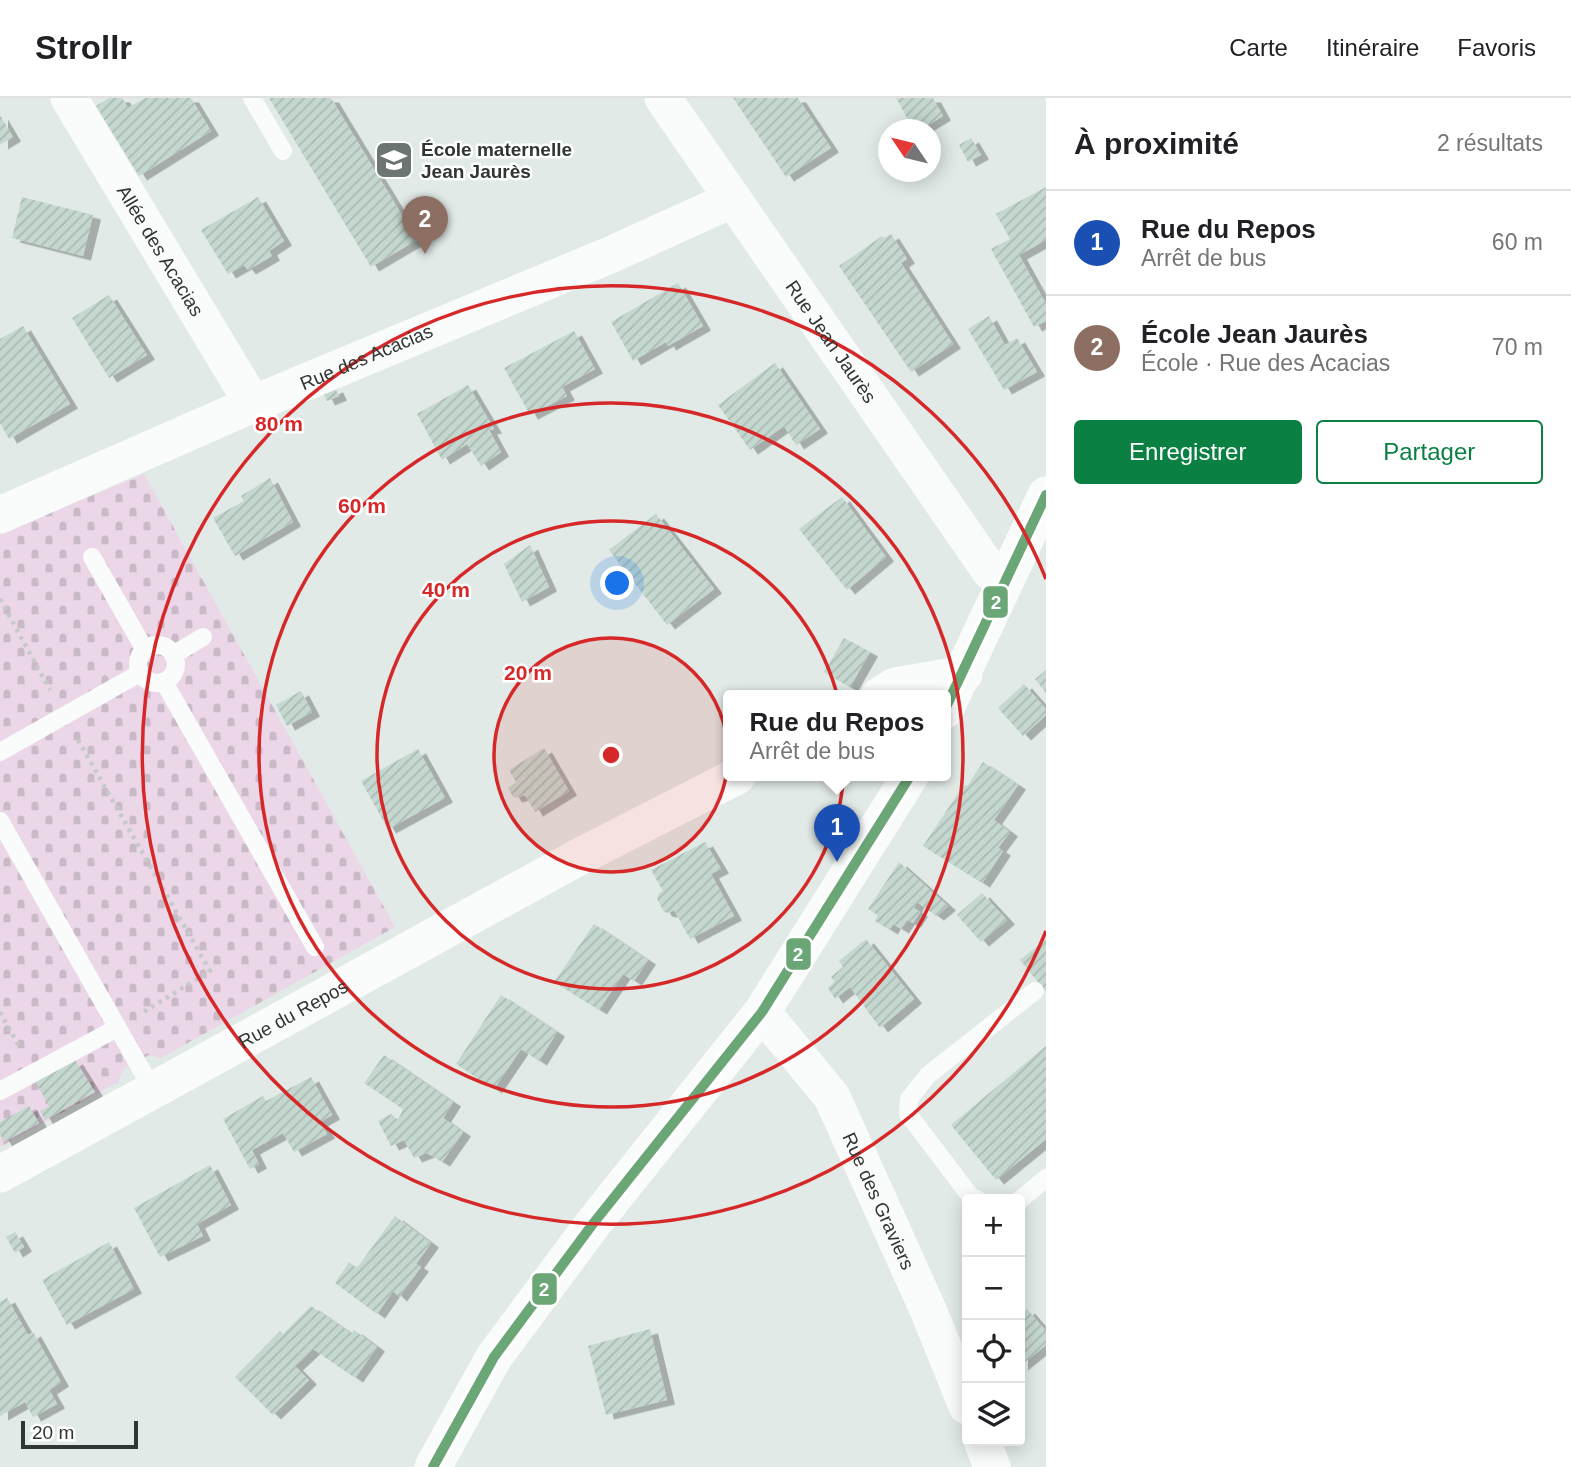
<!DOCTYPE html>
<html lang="fr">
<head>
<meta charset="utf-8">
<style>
  body { margin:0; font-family:Helvetica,sans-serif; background:#f6f6f6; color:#202124 }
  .controls { position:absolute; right:21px; bottom:21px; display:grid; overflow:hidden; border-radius:7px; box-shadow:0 4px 18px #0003 }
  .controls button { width:63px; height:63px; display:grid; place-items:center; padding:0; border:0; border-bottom:2px solid #e0e0e0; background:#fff; color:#202124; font:35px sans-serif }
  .compass { position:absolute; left:878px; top:21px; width:63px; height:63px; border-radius:50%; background:#fff; box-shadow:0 4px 18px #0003; rotate:305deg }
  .scale { position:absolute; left:21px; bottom:18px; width:117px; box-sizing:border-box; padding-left:7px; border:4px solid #2f3633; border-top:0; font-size:19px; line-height:24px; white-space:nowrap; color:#2f3633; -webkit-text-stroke:5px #fff; paint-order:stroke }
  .you { position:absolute; left:618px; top:486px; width:24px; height:24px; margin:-18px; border:5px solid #fff; border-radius:50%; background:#1a73e8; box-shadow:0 0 0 10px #1a73e833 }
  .badge { display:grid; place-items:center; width:46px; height:46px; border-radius:50%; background:#0b8043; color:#fff; font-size:23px; font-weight:700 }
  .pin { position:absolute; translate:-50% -58px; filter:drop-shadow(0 2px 4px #0008) }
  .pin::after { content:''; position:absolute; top:37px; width:24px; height:21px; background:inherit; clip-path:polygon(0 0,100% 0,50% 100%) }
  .popup { position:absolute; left:723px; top:592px; width:228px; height:91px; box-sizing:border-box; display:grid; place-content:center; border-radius:7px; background:#fff; filter:drop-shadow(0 2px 5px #0005); font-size:23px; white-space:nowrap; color:#757577 }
  .popup b { font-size:26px; color:#202124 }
  .popup::after { content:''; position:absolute; left:50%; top:100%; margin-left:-14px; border:14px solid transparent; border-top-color:#fff }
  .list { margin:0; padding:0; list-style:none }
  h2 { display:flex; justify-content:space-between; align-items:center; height:91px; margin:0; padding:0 28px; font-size:30px }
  h2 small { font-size:23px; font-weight:400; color:#757577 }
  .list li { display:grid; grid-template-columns:46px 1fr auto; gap:21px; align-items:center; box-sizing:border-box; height:105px; padding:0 28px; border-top:2px solid #e0e0e0 }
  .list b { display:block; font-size:26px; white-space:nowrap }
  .list p { margin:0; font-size:23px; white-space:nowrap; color:#757577 }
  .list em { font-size:23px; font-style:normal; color:#757577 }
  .actions { display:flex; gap:14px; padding:21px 28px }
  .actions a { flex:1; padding:16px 0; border:2px solid #0b8043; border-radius:7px; text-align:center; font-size:24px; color:#0b8043 }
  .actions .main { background:#0b8043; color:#fff }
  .icon { flex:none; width:38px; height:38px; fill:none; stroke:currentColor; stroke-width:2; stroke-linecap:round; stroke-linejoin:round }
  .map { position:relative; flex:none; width:1046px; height:1369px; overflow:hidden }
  header { display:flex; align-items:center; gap:42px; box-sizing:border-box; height:98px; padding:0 35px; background:#fff; border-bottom:2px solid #e0e0e0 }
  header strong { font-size:33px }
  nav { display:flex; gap:38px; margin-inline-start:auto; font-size:24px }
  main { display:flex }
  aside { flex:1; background:#fff }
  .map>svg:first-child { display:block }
</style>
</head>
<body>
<header>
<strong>Strollr</strong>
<nav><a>Carte</a><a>Itinéraire</a><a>Favoris</a></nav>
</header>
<main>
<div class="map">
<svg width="1046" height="1369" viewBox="0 0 1046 1369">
  <defs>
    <pattern id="cemetery-stones" width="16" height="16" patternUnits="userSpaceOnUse" patternTransform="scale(1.75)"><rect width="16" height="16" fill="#ebd7e8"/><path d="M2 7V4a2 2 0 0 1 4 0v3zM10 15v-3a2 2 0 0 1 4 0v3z" fill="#cab9c7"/></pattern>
    <pattern id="building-hatch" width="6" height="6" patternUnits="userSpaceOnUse" patternTransform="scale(1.75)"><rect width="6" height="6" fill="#c5d8cf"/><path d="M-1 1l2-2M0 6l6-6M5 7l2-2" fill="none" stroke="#aabab2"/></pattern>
    <filter id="shadow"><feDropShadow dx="8" dy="4.5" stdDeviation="0" flood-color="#0004"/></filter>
  </defs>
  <rect width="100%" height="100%" fill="#e1eae6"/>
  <path fill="url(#cemetery-stones)" d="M144,376L395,829L161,960L149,957L124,971L118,984L0,1049V436Z"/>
  <path fill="url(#building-hatch)" filter="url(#shadow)" d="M109,0H122L128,10L145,0H191L211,33L139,78L96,8Z
    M269,0H331L417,142L371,169Z
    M733,0H798L831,50L786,79Z
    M896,0H933L943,18L920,32H914Z
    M0,17L13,39L0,47Z
    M971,40L981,57L968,64L959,47Z
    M1046,89V142L1019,157L1046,206V223L1034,229L991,151L1010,141L996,116Z
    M22,99L93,117L83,158L12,140Z
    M258,99L284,143L269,153L272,158L248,172L244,167L228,176L201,132Z
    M891,136L907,161L901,165L953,246L911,274L839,168L882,138L884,140Z
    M678,185L703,228L668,248L666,244L633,263L611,224Z
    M109,197L147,257L109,280L72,220Z
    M989,218L1005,247L1017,240L1037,274L1004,292L968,231Z
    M23,228L70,306L9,341L0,325V241Z
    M574,233L595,271L562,289L567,298L530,317L504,270Z
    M775,265L820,331L796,347L784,328L750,352L718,307Z
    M468,287L494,331L489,332L501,354L481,368L467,346L442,362L417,316Z
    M335,290L339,298L327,303L323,295Z
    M270,380L293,424L235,458L213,420L244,403L241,398Z
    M842,399L886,459L847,492L799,431Z
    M656,416L714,491L667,527L609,452Z
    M530,447L549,489L522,504L504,466Z
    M844,540L870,554L850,589L824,574Z
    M1046,572V595L1035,581Z
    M1024,586L1046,611V617L1023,638L998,610Z
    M301,593L312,614L287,628L276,607Z
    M544,650L569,693L535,714L525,697L514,700L508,690L516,684L509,672Z
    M418,651L445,700L388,731L361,683Z
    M983,664L1018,687L994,722L1010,734L998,750L1003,753L982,785L923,748L963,688L968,687Z
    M705,744L721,771L711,776L734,818L690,841L674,812L669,815L664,814L657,801L659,795L663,793L651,772Z
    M899,764L948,808L936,818L917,804L914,810L920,814L913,825L907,822L901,831L893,826L890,832L875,823L878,817L868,811Z
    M982,795L1007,822L981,844L957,817Z
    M594,826L648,862L634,883L623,876L599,912L554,884Z
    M866,841L914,901L880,930L850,889L835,901L828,890L834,884L831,879L843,869L839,863Z
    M1046,841V894L1020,862Z
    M501,897L557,934L539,963L521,951L494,991L456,966Z
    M1046,948V1041L996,1082L951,1027Z
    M384,957L453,1004L443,1020L463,1034L442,1064L427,1055L414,1060L404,1042L391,1048L378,1023L391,1016L398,1022L403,1011L364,985Z
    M75,962L95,994L45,1022L40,1013L49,1008L35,983Z
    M311,979L332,1017L320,1024L327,1036L294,1054L283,1035L252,1052L259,1066L250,1071L223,1021L263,998L266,1003Z
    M29,1008L39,1025L4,1044L0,1036V1024Z
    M210,1067L231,1107L197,1126L203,1138L160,1159L134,1110Z
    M395,1118L431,1145L416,1166L421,1169L399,1199L393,1193L377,1216L335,1185L349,1164L357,1170Z
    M15,1134L24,1149L15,1155L6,1139Z
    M109,1144L134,1191L67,1227L42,1182Z
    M7,1200L28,1237L33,1234L61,1284L49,1292L57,1306L33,1319L25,1304L0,1318V1204Z
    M311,1208L352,1236L354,1232L377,1249L355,1280L313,1251L295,1268L309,1282L273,1317L235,1279L280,1233L283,1236Z
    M1027,1211L1046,1233V1247L1020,1268V1218Z
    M650,1231L667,1302L606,1317L588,1248Z"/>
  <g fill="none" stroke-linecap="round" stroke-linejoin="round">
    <path stroke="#c6cac8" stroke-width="4.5" stroke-dasharray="3.5 5" stroke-linecap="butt" d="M0,501L50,592
      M78,642L210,873L142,915
      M0,914L20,950"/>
    <path stroke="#fafcfb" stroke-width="18" d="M252,0L283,53
      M92,459L145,552
      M138 566a19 19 0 1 1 38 0a19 19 0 1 1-38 0Z
      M173,557L203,539
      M164,584L315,849
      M0,654L140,575
      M0,723L153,992
      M0,993L117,930
      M977,1101L971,1099L908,1016L909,1001L928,977L1035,893
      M1020,1102L1046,1080"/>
    <g stroke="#fafcfb" stroke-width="37">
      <path id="s1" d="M69,0L253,306"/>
      <path id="s2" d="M663,0L990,473L1003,485"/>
      <path id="s3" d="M0,417L253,306L610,157L731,102"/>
      <path d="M879,598L895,588L964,576"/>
      <path d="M945,612L1046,397"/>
      <path id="s4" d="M762,914L832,999L929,1214L967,1308"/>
      <path id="s5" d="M0,1076L577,760L737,678"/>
      <path d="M982,1343L992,1369"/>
      <path d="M433,1369L494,1259L592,1127L762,914L910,678"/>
    </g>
    <defs>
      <path id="bus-1" d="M945,611L1046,397
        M433,1369L494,1259L592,1127L762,914L910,678"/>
    </defs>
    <use href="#bus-1" stroke="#fff" stroke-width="16"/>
    <use href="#bus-1" stroke="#6ba677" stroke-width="10"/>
  </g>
  <circle cx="611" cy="657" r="117" fill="#d62828" fill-opacity=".12"/>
  <g fill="none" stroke="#d62828" stroke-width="3.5">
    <circle cx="611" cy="657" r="117"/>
    <circle cx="611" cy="657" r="234"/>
    <circle cx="611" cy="657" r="352"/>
    <path d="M1046 833A469 469 0 1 1 1046 481"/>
  </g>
  <defs>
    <symbol id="school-square" viewBox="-11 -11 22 22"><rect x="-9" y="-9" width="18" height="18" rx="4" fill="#6d7572" stroke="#fff"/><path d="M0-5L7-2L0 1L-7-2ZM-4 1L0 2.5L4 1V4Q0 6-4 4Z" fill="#fff"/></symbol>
  </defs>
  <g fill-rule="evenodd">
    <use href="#school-square" x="372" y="40" width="44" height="44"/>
  </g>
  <g text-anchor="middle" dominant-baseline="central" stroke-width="5" stroke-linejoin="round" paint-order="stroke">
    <g font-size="19" font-weight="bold" fill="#2f3633" stroke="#fff" text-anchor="start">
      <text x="421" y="51">École maternelle<tspan x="421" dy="22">Jean Jaurès</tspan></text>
    </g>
    <g font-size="19" fill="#2f3633" stroke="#fff">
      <text stroke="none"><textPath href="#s1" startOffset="178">Allée des Acacias</textPath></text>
      <text stroke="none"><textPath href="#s2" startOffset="296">Rue Jean Jaurès</textPath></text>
      <text stroke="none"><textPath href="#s3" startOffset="399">Rue des Acacias</textPath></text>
      <text stroke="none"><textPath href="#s5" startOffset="334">Rue du Repos</textPath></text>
      <text stroke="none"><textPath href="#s4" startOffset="224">Rue des Graviers</textPath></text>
    </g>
  </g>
  <circle cx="611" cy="657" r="10" fill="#d62828" stroke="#fff" stroke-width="3.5"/>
  <g font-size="21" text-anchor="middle" font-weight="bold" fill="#d62828" stroke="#fff" stroke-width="5" stroke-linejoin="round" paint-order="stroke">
    <text x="279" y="333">80 m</text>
    <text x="362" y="415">60 m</text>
    <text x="446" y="499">40 m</text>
    <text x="528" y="582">20 m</text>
  </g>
  <g stroke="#fff" stroke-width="2.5">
    <rect x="982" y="487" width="27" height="34" rx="7" fill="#6ba677"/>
    <rect x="785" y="839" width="27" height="34" rx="7" fill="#6ba677"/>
    <rect x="531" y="1174" width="27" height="34" rx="7" fill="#6ba677"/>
  </g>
  <g font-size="19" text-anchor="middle" font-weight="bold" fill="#fff">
    <text x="996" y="511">2</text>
    <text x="798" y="863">2</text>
    <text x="544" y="1198">2</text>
  </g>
</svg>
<div class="controls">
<button>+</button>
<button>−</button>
<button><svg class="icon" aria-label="locate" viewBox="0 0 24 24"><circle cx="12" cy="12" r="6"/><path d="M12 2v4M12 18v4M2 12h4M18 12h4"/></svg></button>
<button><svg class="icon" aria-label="layers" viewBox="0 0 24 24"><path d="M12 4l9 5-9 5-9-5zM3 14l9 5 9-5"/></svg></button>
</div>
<svg class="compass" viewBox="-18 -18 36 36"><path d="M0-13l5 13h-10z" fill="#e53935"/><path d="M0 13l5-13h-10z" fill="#757577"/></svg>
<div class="scale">20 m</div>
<div class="you"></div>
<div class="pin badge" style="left:837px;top:764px;background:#1a4fb4">1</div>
<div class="popup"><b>Rue du Repos</b>Arrêt de bus</div>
<div class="pin badge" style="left:425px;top:156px;background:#8d6e63">2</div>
</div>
<aside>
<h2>À proximité<small>2 résultats</small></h2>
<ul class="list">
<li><span class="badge" style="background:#1a4fb4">1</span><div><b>Rue du Repos</b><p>Arrêt de bus</p></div><em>60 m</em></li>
<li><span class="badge" style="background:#8d6e63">2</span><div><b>École Jean Jaurès</b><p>École · Rue des Acacias</p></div><em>70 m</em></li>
</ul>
<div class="actions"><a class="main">Enregistrer</a><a>Partager</a></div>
</aside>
</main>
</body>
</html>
